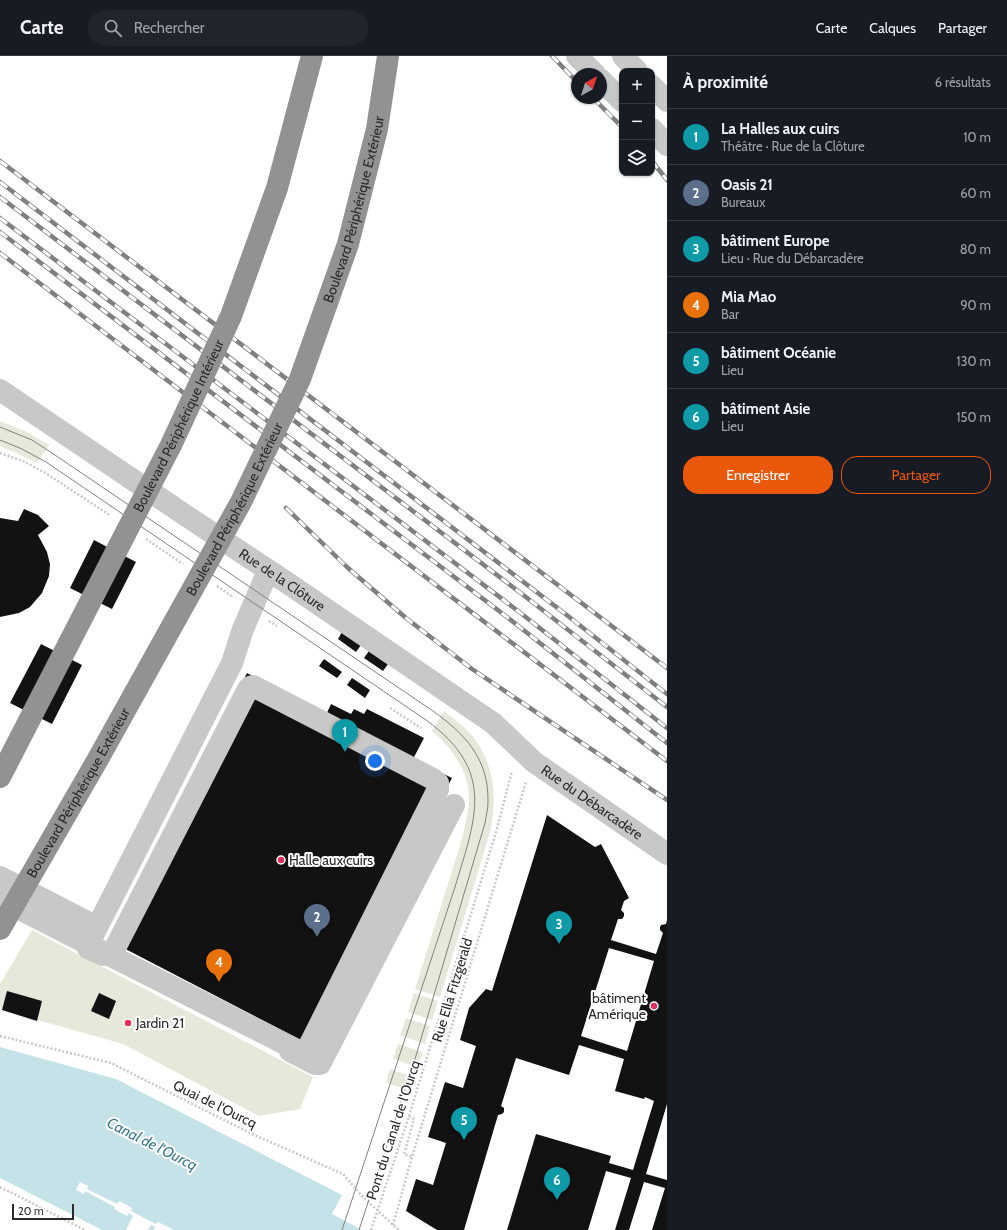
<!DOCTYPE html>
<html lang="fr">
<head>
<meta charset="utf-8">
<style>
  body { margin:0; font-family:Cabin,sans-serif; background:#20242c; color:#f1f3f6 }
  .controls { position:absolute; right:12px; top:12px; display:grid; overflow:hidden; border-radius:8px; box-shadow:0 1px 3px #0004 }
  .controls button { width:36px; height:36px; display:grid; place-items:center; padding:0; border:0; border-bottom:1px solid #363941; background:#171b24; color:#f1f3f6; font:20px sans-serif }
  .compass { position:absolute; left:571px; top:12px; width:36px; height:36px; border-radius:50%; background:#171b24; box-shadow:0 1px 3px #0004; rotate:39deg }
  .scale { position:absolute; left:12px; bottom:10px; width:62px; box-sizing:border-box; padding-left:4px; border:2px solid #2b2b2b; border-top:0; font-size:11px; line-height:14px; white-space:nowrap; color:#2b2b2b; -webkit-text-stroke:3px #fff; paint-order:stroke }
  .you { position:absolute; left:375px; top:705px; width:14px; height:14px; margin:-10px; border:3px solid #fff; border-radius:50%; background:#1a73e8; box-shadow:0 0 0 6px #1a73e833 }
  .badge { display:grid; place-items:center; width:26px; height:26px; border-radius:50%; background:#ea580c; color:#fff; font-size:13px; font-weight:700 }
  .pin { position:absolute; translate:-50% -33px; filter:drop-shadow(0 1px 2px #0008) }
  .pin::after { content:''; position:absolute; top:21px; width:14px; height:12px; background:inherit; clip-path:polygon(0 0,100% 0,50% 100%) }
  .list { margin:0; padding:0; list-style:none }
  h2 { display:flex; justify-content:space-between; align-items:center; height:52px; margin:0; padding:0 16px; font-size:17px }
  h2 small { font-size:13px; font-weight:400; color:#9ea1a6 }
  .list li { display:grid; grid-template-columns:26px 1fr auto; gap:12px; align-items:center; box-sizing:border-box; height:56px; padding:0 16px; border-top:1px solid #363941 }
  .list b { display:block; font-size:15px; white-space:nowrap }
  .list p { margin:0; font-size:13px; white-space:nowrap; color:#9ea1a6 }
  .list em { font-size:13px; font-style:normal; color:#9ea1a6 }
  .actions { display:flex; gap:8px; padding:12px 16px }
  .actions a { flex:1; padding:9px 0; border:1px solid #ea580c; border-radius:16px; text-align:center; font-size:14px; color:#ea580c }
  .actions .main { background:#ea580c; color:#fff }
  .icon { flex:none; width:22px; height:22px; fill:none; stroke:currentColor; stroke-width:2; stroke-linecap:round; stroke-linejoin:round }
  .map { position:relative; flex:none; width:667px; height:1174px; overflow:hidden }
  header { display:flex; align-items:center; gap:24px; box-sizing:border-box; height:56px; padding:0 20px; background:#171b24; border-bottom:1px solid #363941 }
  header strong { font-size:19px }
  nav { display:flex; gap:22px; margin-inline-start:auto; font-size:14px }
  .search { width:280px; height:36px; background:#20242c; display:flex; align-items:center; gap:10px; box-sizing:border-box; padding:0 14px; border-radius:22px; color:#9ea1a6; font-size:15px }
  main { display:flex }
  aside { flex:1; background:#171b24 }
  .map>svg:first-child { display:block }
</style>
</head>
<body>
<header>
<strong>Carte</strong>
<div class="search"><svg class="icon" aria-label="search" viewBox="0 0 24 24"><circle cx="10" cy="10" r="6"/><path d="M15 15l6 6"/></svg>Rechercher</div>
<nav><a>Carte</a><a>Calques</a><a>Partager</a></nav>
</header>
<main>
<div class="map">
<svg width="667" height="1174" viewBox="0 0 667 1174">
  <rect width="100%" height="100%" fill="#fff"/>
  <path fill="#e5e9d9" d="M0,365L25,375L49,389L37,407L19,398L0,390Z
    M444,655C452,662 461,668 468,675C494,703 498,740 490,776L440,941L415,933C426,898 437,863 448,828C456,802 473,757 468,730C464,709 448,688 432,675Z
    M32,874L313,1021L300,1053L259,1060L123,988L2,954L0,950V928Z
    M414,937L438,945L432,964L408,956Z
    M406,962L430,970L425,988L400,979Z
    M398,988L423,996L417,1011L393,1003Z
    M390,1013L414,1021L410,1034L386,1027Z"/>
  <path fill="#c5e2e9" d="M0,991L116,1023L342,1139L332,1158L362,1174H102L0,1122Z"/>
  <path fill="#fff" d="M80,1126L88,1130L87,1133L117,1148L119,1145L132,1152L131,1155L156,1168L158,1166L174,1174H154L155,1171L151,1169L148,1174H126L133,1160L129,1157L127,1160L114,1153L115,1151L85,1135L84,1138L76,1134Z"/>
  <path fill="#121212" fill-rule="evenodd" d="M24,453L38,459L49,470L38,479L47,496L50,508L49,520L42,537L30,551L19,557L0,561V462L18,465Z
    M94,484L136,506L112,553L70,532Z
    M342,576L361,589L356,596L338,583Z
    M41,588L82,609L52,668L10,647Z
    M369,595L388,608L383,615L364,602Z
    M324,603L342,616L337,622L319,610Z
    M247,617L326,659L331,648L351,658L354,653L364,658L367,653L424,682L413,703L452,722L316,992L110,885Z
    M352,622L370,634L365,642L347,629Z
    M547,759L595,791L601,788L629,842L624,845L621,854L624,857V860L622,863H618L611,884L656,898L663,877L660,874V871L661,869L666,868L667,864V1048L646,1118L667,1124V1174H652L665,1132L644,1126L629,1174H615L631,1122L606,1115L588,1174H507L536,1078L611,1100L609,1107L633,1114L654,1045L645,1041L644,1043L615,1035L624,1003L579,989L569,1019L516,1002L501,1050L504,1052V1056L502,1058L498,1059L464,1174H437L406,1155L416,1123L433,1129L446,1087L428,1081L445,1026L463,1032L476,990L460,984L469,952L486,933L492,935ZM609,892L654,905L627,995L581,980Z
    M7,935L42,945L37,965L2,954Z
    M99,937L116,945L109,963L91,955Z"/>
  <g fill="none" stroke-linecap="round" stroke-linejoin="round">
    <path stroke="#c8c8c8" stroke-width="2.5" stroke-dasharray="2 2" stroke-linecap="butt" d="M0,397L23,405L44,416L111,460
      M146,483L183,508
      M217,530L233,541
      M269,565L277,570
      M390,652L421,672
      M497,773L512,715
      M0,980L111,1007L252,1078L343,1118L363,1141L393,1169L399,1174
      M409,1060L414,1063L404,1098L412,1101
      M0,1131L85,1174
      M393,1169L412,1101L526,726"/>
    <g stroke="#c8c8c8" stroke-width="22">
      <path d="M577,0L595,18"/>
      <path d="M623,0L637,15"/>
      <path d="M601,24L622,45"/>
      <path d="M652,30L667,45"/>
      <path d="M652,73L667,89"/>
      <path id="s1" d="M0,334L188,461L286,526L493,667L534,706L667,798"/>
      <path d="M253,630L433,723L438,727V733L305,998L111,900L248,633L250,631Z"/>
      <path d="M0,821L97,871"/>
      <path d="M103,899L88,892V889L232,607L243,573L268,515"/>
      <path d="M290,995L315,1008H320L454,749"/>
    </g>
    <path stroke="#808080" stroke-width="1" d="M0,371L32,384L52,397L433,655C465,678 489,703 488,746C488,753 486,760 485,767L415,1003L359,1174
      M0,384L22,393L46,406L426,664C496,715 476,761 455,831L342,1174"/>
    <defs>
      <path id="rail" d="M552,0L577,26
        M593,42L622,71
        M0,105L667,612
        M652,105L667,124
        M0,126L568,560L667,638
        M0,141L522,538L667,651
        M0,162L518,555L667,672
        M0,176L507,561L667,687
        M0,197L667,705
        M286,452L348,512L406,562L472,613L667,744"/>
    </defs>
    <use href="#rail" stroke="#808080" stroke-width="4.5"/>
    <use href="#rail" stroke="#fff" stroke-width="3" stroke-dasharray="9" stroke-linecap="butt"/>
    <path stroke="#c8c8c8" stroke-width="2.5" stroke-dasharray="2 2" stroke-linecap="butt" d="M371,1174L409,1060L497,773"/>
    <path stroke="#c8c8c8" stroke-width="22" d="M0,843L111,900"/>
    <g stroke="#929292" stroke-width="22">
      <path id="s2" d="M0,721L171,389L231,260L277,132L312,0"/>
      <path id="s3" d="M0,873L98,703L241,446L300,323L348,188L377,73L388,0"/>
    </g>
  </g>
  <g fill="#e12f5d" stroke="#fff" stroke-width="1.5">
    <circle cx="281" cy="804" r="4"/>
    <circle cx="654" cy="950" r="4"/>
    <circle cx="128" cy="967" r="4"/>
  </g>
  <g text-anchor="middle" dominant-baseline="central" stroke-width="4" stroke-linejoin="round" paint-order="stroke">
    <g font-size="14" fill="#2b2b2b" stroke="#fff">
      <text stroke="none"><textPath href="#s3" startOffset="805">Boulevard Périphérique Extérieur</textPath></text>
      <text stroke="none"><textPath href="#s2" startOffset="394">Boulevard Périphérique Intérieur</textPath></text>
      <text stroke="none"><textPath href="#s3" startOffset="481">Boulevard Périphérique Extérieur</textPath></text>
      <text stroke="none"><textPath href="#s1" startOffset="340">Rue de la Clôture</textPath></text>
      <text stroke="none"><textPath href="#s3" startOffset="157">Boulevard Périphérique Extérieur</textPath></text>
      <text stroke="none"><textPath href="#s1" startOffset="722">Rue du Débarcadère</textPath></text>
      <text transform="translate(452 934) rotate(-73)">Rue Ella Fitzgerald</text>
      <text transform="translate(215 1048) rotate(26)">Quai de l'Ourcq</text>
      <text transform="translate(393 1074) rotate(-72)">Pont du Canal de l'Ourcq</text>
    </g>
    <g font-size="14" fill="#2b2b2b" stroke="#fff" text-anchor="start">
      <text x="289" y="804">Halle aux cuirs</text>
      <text x="646" y="942" text-anchor="end">bâtiment<tspan x="646" dy="16">Amérique</tspan></text>
      <text x="136" y="967">Jardin 21</text>
    </g>
    <g font-size="15" font-style="italic" fill="#3c7a8b" stroke="#fff">
      <text transform="translate(152 1088) rotate(27)">Canal de l'Ourcq</text>
    </g>
  </g>
</svg>
<div class="controls">
<button>+</button>
<button>−</button>
<button><svg class="icon" aria-label="layers" viewBox="0 0 24 24"><path d="M12 4l9 5-9 5-9-5zM3 14l9 5 9-5"/></svg></button>
</div>
<svg class="compass" viewBox="-18 -18 36 36"><path d="M0-13l5 13h-10z" fill="#e53935"/><path d="M0 13l5-13h-10z" fill="#9ea1a6"/></svg>
<div class="scale">20 m</div>
<div class="you"></div>
<div class="pin badge" style="left:345px;top:696px;background:#0f9aa8">1</div>
<div class="pin badge" style="left:317px;top:881px;background:#5c6f8a">2</div>
<div class="pin badge" style="left:559px;top:888px;background:#0f9aa8">3</div>
<div class="pin badge" style="left:219px;top:926px;background:#e8710a">4</div>
<div class="pin badge" style="left:464px;top:1084px;background:#0f9aa8">5</div>
<div class="pin badge" style="left:557px;top:1144px;background:#0f9aa8">6</div>
</div>
<aside>
<h2>À proximité<small>6 résultats</small></h2>
<ul class="list">
<li><span class="badge" style="background:#0f9aa8">1</span><div><b>La Halles aux cuirs</b><p>Théâtre · Rue de la Clôture</p></div><em>10 m</em></li>
<li><span class="badge" style="background:#5c6f8a">2</span><div><b>Oasis 21</b><p>Bureaux</p></div><em>60 m</em></li>
<li><span class="badge" style="background:#0f9aa8">3</span><div><b>bâtiment Europe</b><p>Lieu · Rue du Débarcadère</p></div><em>80 m</em></li>
<li><span class="badge" style="background:#e8710a">4</span><div><b>Mia Mao</b><p>Bar</p></div><em>90 m</em></li>
<li><span class="badge" style="background:#0f9aa8">5</span><div><b>bâtiment Océanie</b><p>Lieu</p></div><em>130 m</em></li>
<li><span class="badge" style="background:#0f9aa8">6</span><div><b>bâtiment Asie</b><p>Lieu</p></div><em>150 m</em></li>
</ul>
<div class="actions"><a class="main">Enregistrer</a><a>Partager</a></div>
</aside>
</main>
</body>
</html>
